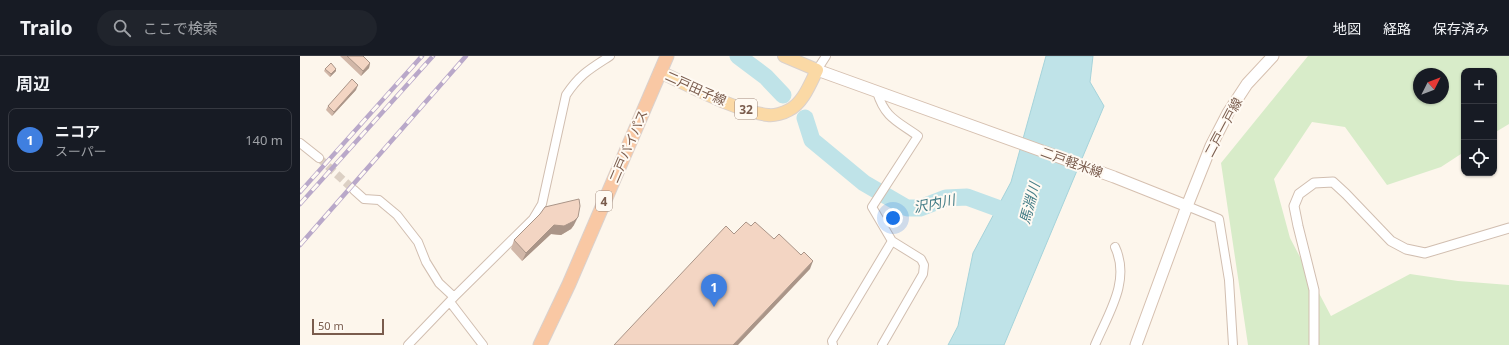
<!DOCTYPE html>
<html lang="ja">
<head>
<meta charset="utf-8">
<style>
  body { margin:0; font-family:"Noto Sans","Noto Sans JP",sans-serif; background:#20242c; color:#f1f3f6 }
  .controls { position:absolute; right:12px; top:12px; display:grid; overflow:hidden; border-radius:8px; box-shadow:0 1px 3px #0004 }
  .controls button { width:36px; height:36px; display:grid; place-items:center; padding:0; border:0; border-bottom:1px solid #363941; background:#171b24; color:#f1f3f6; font:20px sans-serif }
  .compass { position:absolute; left:1113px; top:12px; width:36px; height:36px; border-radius:50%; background:#171b24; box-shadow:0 1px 3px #0004; rotate:48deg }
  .scale { position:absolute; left:12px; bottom:10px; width:72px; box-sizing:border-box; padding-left:4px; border:2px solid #7a5c4d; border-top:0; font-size:11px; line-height:14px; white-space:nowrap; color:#7a5c4d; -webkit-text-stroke:3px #fffaf3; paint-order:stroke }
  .you { position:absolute; left:593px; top:162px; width:14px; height:14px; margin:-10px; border:3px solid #fff; border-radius:50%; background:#1a73e8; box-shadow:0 0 0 6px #1a73e833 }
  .badge { display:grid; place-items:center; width:26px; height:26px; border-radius:50%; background:#e76f51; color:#fff; font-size:13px; font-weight:700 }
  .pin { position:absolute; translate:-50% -33px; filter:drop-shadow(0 1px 2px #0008) }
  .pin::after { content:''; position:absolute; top:21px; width:14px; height:12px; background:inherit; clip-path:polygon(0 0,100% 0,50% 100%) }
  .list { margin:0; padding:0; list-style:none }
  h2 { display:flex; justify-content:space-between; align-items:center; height:52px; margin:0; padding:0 16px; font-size:17px }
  h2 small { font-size:13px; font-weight:400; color:#9ea1a6 }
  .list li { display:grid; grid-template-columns:26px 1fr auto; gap:12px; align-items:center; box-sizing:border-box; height:64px; margin:0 8px 8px; padding:0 8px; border:1px solid #363941; border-radius:8px }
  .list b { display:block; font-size:15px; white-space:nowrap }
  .list p { margin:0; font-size:13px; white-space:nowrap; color:#9ea1a6 }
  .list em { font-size:13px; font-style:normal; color:#9ea1a6 }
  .icon { flex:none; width:22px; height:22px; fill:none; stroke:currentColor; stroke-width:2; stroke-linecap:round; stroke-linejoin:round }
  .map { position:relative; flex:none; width:1209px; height:289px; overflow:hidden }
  header { display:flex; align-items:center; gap:24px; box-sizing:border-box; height:56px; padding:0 20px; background:#171b24; border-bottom:1px solid #363941 }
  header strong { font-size:19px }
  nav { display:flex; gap:22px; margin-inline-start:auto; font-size:14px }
  .search { width:280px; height:36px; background:#20242c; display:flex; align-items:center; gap:10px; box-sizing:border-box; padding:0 14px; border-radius:22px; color:#9ea1a6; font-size:15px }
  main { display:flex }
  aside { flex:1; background:#171b24 }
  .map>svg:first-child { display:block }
</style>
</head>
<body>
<header>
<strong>Trailo</strong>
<div class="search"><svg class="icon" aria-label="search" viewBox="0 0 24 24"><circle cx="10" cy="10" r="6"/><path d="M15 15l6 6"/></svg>ここで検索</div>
<nav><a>地図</a><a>経路</a><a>保存済み</a></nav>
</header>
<main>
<aside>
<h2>周辺<small></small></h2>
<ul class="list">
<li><span class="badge" style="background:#3f7fe0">1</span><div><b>ニコア</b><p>スーパー</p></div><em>140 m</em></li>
</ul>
</aside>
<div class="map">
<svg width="1209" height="289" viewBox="0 0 1209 289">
  <rect width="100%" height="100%" fill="#fdf6ec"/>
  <path fill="#d8ecc9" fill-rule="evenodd" d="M1008,0H1209V68L1194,77V15H1164V96L1141,111L1087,129L1045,71L1012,66L974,123L990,182L1031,260L1110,218L1158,225L1209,229V289H948L921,107ZM1119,18H1143V42H1119Z"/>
  <path fill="#bfe3e8" stroke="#a5d3da" d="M746,0H793L790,26L804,50L704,289H648L658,270L673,197L711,126Z"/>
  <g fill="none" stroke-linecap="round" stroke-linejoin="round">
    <path stroke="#bfe3e8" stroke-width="17" d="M438,0L466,21L483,39
      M505,62L512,84L564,127L607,152H620L646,142L667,141L719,160"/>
    <path stroke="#dcd0c4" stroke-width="8" stroke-dasharray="8 4" stroke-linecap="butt" d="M19,102L54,134"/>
    <defs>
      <path id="minor" d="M517,14L526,0
        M577,36C585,62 597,65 618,80L572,151L592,185L621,203L624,209L623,218L582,289
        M0,87L19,102
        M54,134L64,143L79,144L97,159L118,186L126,206L139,227L154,241
        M887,150L919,163L929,224L933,289
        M150,246L183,289
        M108,289L154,241L233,163L242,148L266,39C280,18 290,13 310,0
        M533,289L532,285L592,185
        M795,289C808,258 831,225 815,191"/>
      <path id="tertiary" d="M1014,289V234L998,170L994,150L999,138L1014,127L1033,126L1046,138L1091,185L1106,193L1125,197L1209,172"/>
      <path id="secondary" d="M517,14L814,121L887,150
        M836,289L887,150L911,90L928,57L947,28L973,0"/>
      <path id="primary" d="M360,16C391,30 435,55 468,59C474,60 484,57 489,54C503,47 510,28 517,14L484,0"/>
      <path id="trunk" d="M240,289L269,228L367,0"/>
    </defs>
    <use href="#minor" stroke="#d1beb0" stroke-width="10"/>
    <use href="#tertiary" stroke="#d1beb0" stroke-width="11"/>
    <use href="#secondary" stroke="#d6c0b0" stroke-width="13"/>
    <use href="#primary" stroke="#dad1cd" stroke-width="14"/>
    <use href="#trunk" stroke="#dad1cd" stroke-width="15"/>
    <use href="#minor" stroke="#fff" stroke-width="8"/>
    <use href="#tertiary" stroke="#fff" stroke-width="9"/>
    <use href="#secondary" stroke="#fff" stroke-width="11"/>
    <use href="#primary" stroke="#fbd9a5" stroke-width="12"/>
    <use href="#trunk" stroke="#f9c8a4" stroke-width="13"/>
    <defs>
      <path id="rail" d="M0,136L122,0
        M0,148L133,0
        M0,189L166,0"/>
    </defs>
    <use href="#rail" stroke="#b9a8c9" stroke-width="4.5"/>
    <use href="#rail" stroke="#fffaf3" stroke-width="3" stroke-dasharray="9" stroke-linecap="butt"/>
  </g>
  <path fill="#d1b7a8" d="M40,0H63L70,7L69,12L61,20Z
    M25,13H36V15L30,21L24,15Z
    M56,34L32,60L26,54L28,50Z
    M274,169L271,173L261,179L251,178L222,205L211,193L214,184Z"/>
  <path fill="#aa9588" d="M70,7L69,12L61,20L63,15Z
    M36,13V15L30,21L31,18Z
    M58,29L56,34L32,60L34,56Z
    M278,161L274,169L271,173L261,179L251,178L222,205L226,197L254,169Z
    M513,205L510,213L438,289H433Z"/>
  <path fill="#f3d5c3" stroke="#aa9588" d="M47,0H63L70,7L63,15Z
    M31,7L36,13L31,18L25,13Z
    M52,23L58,29L34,56L28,50Z
    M279,143L280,150L278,161L274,165L264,170L254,169L226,197L214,184L240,158L245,151Z
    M446,166L451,170L455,166L474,183L479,178L501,199L504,196L513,205L433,289H314L426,170L434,178Z"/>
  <g text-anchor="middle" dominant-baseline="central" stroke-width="4" stroke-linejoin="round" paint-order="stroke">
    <g fill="#fffaf3" stroke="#a28b7f" stroke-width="1">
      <rect x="435" y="43" width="22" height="20" rx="3"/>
      <rect x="296" y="135" width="16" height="20" rx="3"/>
    </g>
    <g font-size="12" font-weight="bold" fill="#7a5c4d">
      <text x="446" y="53">32</text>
      <text x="304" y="145">4</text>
    </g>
    <g font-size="13" fill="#7a5c4d" stroke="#fffaf3">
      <text transform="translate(396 32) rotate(24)">二戸田子線</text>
      <text transform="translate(923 71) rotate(-62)">二戸一戸線</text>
      <text transform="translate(328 90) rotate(-67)">二戸バイパス</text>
      <text transform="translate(772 106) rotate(20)">二戸軽米線</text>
    </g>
    <g font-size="14" font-style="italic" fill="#437c86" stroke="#fffaf3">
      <text transform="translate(634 147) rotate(-11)">沢内川</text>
      <text transform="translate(729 147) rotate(-75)">馬淵川</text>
    </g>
  </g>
</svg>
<div class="controls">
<button>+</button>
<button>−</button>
<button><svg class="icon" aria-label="locate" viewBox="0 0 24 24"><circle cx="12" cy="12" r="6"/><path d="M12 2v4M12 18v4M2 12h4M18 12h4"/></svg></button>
</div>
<svg class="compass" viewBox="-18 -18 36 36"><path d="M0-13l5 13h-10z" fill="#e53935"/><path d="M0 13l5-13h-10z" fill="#9ea1a6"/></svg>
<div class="scale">50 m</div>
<div class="you"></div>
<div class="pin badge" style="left:414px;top:251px;background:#3f7fe0">1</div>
</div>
</main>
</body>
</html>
